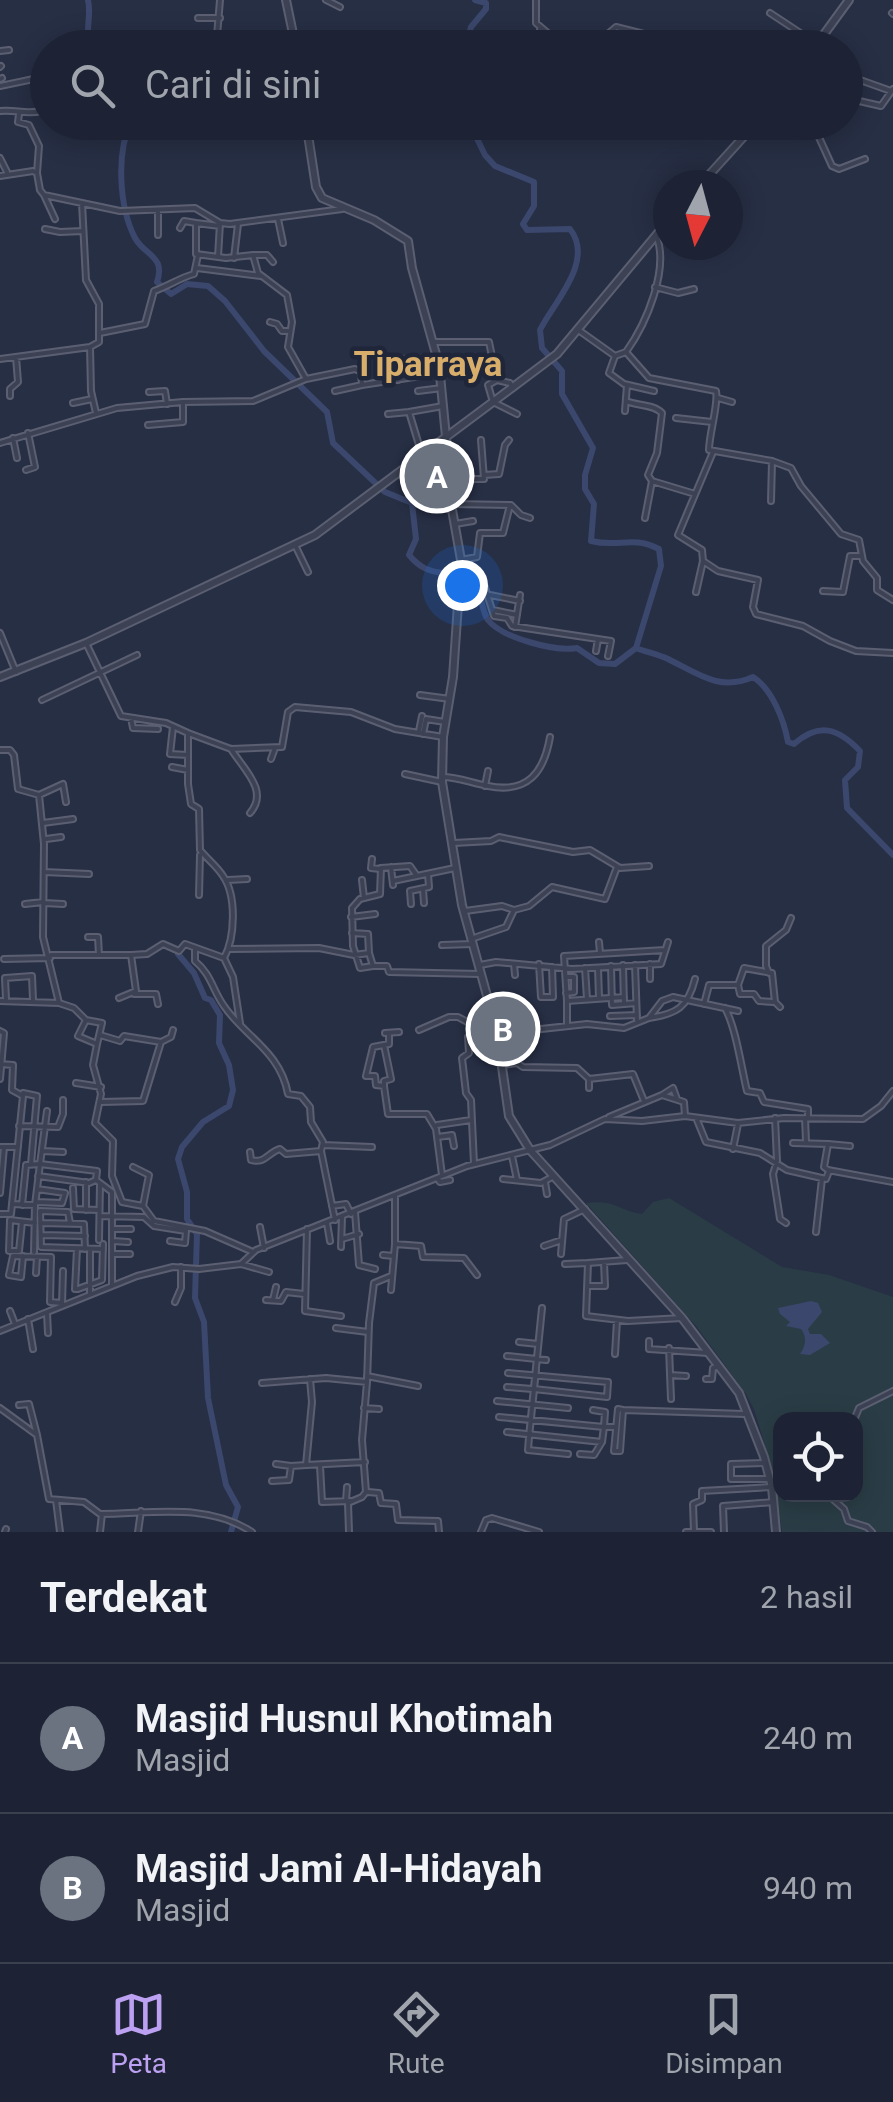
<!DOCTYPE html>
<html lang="id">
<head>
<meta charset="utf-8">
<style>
  body { margin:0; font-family:Roboto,sans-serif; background:#2a2f40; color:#f1f3f6 }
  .controls { position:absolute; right:30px; bottom:30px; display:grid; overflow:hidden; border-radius:20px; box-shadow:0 5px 25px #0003 }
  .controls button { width:90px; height:90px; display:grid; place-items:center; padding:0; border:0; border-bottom:2px solid #3b404f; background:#1d2334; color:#f1f3f6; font:50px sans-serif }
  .compass { position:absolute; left:653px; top:170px; width:90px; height:90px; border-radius:50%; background:#1d2334; box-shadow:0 5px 25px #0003; rotate:186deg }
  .you { position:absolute; left:462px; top:585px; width:35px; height:35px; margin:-25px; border:8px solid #fff; border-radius:50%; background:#1a73e8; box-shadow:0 0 0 15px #1a73e833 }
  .badge { display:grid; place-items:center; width:65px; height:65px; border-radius:50%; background:#bca0f2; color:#fff; font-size:32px; font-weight:700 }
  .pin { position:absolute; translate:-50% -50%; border:5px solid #fff; box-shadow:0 2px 10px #0006 }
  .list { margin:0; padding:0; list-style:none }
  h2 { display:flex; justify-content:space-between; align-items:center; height:130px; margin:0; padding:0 40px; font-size:42px }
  h2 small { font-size:32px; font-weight:400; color:#a0a4ac }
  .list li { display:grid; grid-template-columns:65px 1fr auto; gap:30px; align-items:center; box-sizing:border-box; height:150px; padding:0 40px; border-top:2px solid #3b404f }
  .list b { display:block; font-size:38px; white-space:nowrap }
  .list p { margin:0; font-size:32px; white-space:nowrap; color:#a0a4ac }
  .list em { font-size:32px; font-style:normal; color:#a0a4ac }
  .icon { flex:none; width:55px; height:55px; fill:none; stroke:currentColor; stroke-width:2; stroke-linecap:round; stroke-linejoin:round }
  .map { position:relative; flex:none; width:893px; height:1532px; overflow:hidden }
  .search { position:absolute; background:#1d2334; box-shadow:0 5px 25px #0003; left:30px; right:30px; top:30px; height:110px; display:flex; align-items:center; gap:25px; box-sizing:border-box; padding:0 35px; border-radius:55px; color:#a0a4ac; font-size:38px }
  .sheet { height:430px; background:#1d2334 }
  nav { display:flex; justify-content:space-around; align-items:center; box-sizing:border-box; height:140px; border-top:2px solid #3b404f; background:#1d2334; font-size:28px; color:#a0a4ac }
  nav a { display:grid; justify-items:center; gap:5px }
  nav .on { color:#bca0f2 }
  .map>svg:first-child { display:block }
</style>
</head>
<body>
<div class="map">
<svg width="893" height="1532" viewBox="0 0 893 1532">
  <rect width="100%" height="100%" fill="#272f45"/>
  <path fill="#2a3d46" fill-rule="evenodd" d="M669,1198L782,1267L829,1275L893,1297V1532H782L775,1479L754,1409L746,1394L697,1327L586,1203C616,1199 619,1211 642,1214L653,1202ZM780,1420H856V1494H780Z"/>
  <path fill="#3b476c" d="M811,1301L818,1303L822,1312L808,1329L810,1334H821L830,1343L810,1355L800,1354C806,1346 807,1337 801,1329L786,1326L790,1322L780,1314L778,1308Z"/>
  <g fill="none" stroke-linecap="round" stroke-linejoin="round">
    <path stroke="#3b476c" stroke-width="6" d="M88,0C92,18 84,28 91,48
      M474,48L468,38L471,27L486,9V3L475,0
      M131,122C116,153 119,207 135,238C145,256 166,256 157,282L171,294L187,284L208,286L225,301L264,351L327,412L333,443L385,492L412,503L416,539L409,555C429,579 443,568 466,580C485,590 479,607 488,620C502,638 556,652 577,648L599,663L615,664L636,648L661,566L659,549C631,535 620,548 591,541L594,504L585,489V475L593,448L562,394V371L542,348L540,330C554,302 595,261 570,229L527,230L523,224L534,206V182L495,166L485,155L469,122
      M636,648C646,652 658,654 668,659C697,673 719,692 753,677C772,689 784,720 788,742L794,744C819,722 838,728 860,751L858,767L845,780L847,808L893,855
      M178,954L194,973L205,998L211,1000L220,1015L219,1043L229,1065L233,1090L229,1106L203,1122L182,1147L178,1159L187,1192V1219L197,1234L195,1298L204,1322L208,1398L226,1485L238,1507L231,1532"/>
    <defs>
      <path id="minor" d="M326,0L340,7
        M536,0V23L556,40L586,48
        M770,13L817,44
        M892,13L893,14
        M198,18H220
        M540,29L541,48
        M218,45L243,48
        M216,48L220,0
        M259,48L270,40L293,36
        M591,48L616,27L668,40L696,38L709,48
        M0,51L9,50
        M0,67L1,66
        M846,75L891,91
        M0,79L2,78
        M0,86L43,77
        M846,98L881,106L893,89
        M0,111C16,109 24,115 42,111
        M19,114L18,122L29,125L39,146L37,173
        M812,122L832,166L839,169L865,159
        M0,158L7,172
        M0,176L33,171L37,173L40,190L44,195L120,211L195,208L220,223L230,224L342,209
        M44,195L55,219
        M82,203L86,280L99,304V342L90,347L91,391L96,413
        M158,211V235
        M278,219L283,243
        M196,223L220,226
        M180,228L184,221L196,223V254L226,258L253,255L258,273L287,295L292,322L288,347L306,379
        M45,229L60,232L83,231
        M253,255H267L273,262
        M218,257L220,223
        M234,258L238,224
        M197,268L261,276
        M655,287L678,293L694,289
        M270,322L277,324L282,331H290
        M577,329L615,356L626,352
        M100,333L145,324L154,291C169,286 179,278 194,274L198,255
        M434,342H489L497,380L488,385L493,402L517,414
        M626,352L649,378L716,391C719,403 709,434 709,450L772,461L791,468L801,486L841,534L859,540L863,561L877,578V590L893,600
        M626,352C646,324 670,269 656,235
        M615,356L609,373L624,384L654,391
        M0,359L90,347
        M398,380L402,359L438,357
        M497,380L510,383L513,388
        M335,391L362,385
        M418,391L442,388
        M149,392L165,391L167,404
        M10,396V389L18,382L16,357
        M718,398L732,402
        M626,401C637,406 654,404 662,413L657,453L648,475L652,481L645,518
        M73,403L92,399
        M625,411L627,385
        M388,414L409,412
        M676,418L712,422
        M148,425L183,422V402
        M13,438L17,458
        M0,443L117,408L183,402L253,401L306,379L355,369L361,372L362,385L440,373
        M423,454L430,474
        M422,455L409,412L443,406
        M26,470L35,467L28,433
        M399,473L414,488
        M484,475L499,474L505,445L509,440
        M450,479H484L481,440
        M652,481L695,494
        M771,501L772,461
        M451,504L511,505L521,515L530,518
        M455,524L473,521
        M295,545L308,572
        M461,560L477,557L480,533H503L510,505
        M703,561L702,550L678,535L713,452
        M461,575L482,578L494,616L507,618L512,626L611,641L608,656
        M823,591L843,592L850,556H861
        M696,592L703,561L718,571L758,580L753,607L756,614L803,626L830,641L856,651L893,653
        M490,595L520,601
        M493,610L517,615
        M515,627L520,595
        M0,633L16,672
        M86,643L121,716L166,723L188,733V784L191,804L199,809L200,850C207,859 217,866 223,876C237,896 235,938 224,958
        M596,651L598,639
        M420,695L450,699
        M42,700L137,655
        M131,718L133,728L158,729
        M173,727L170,754L188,755
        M419,731L422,716
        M188,733L231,749L282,747L288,712L295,707L351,712L395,729L443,737
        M423,734L426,719L445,722
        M231,749C245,771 269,791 250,813
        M0,750H10L14,755L18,789L39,795L44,844L43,937L59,1003
        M271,759L275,748
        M172,767L188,770
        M405,774L442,782
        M442,777C459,777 471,783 488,786C528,794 544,772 550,737
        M485,786L488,771
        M39,795L63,784L66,802
        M43,823L73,819
        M46,839L61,837
        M454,843L491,841L499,837L573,852L590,850L620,868L649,866
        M372,859L371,868L380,869
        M391,867L393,885
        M44,872L89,874
        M228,880L247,879
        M362,880L364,898
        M393,881L455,868
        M423,889L424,903
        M199,895L200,855
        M44,903L63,904
        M25,904L43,902
        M411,904L410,891L429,887L428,874
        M465,911L502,906L514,910
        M351,917L375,914
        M352,933L368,934L369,953
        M88,937H98L99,955
        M471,939L506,927L514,910L529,906L552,887L605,899L617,867
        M599,942L600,953
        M442,945L472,944
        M229,949L319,948L354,955L369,953L373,966H387L389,972L480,974
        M195,950V961C211,974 213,991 224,1006C245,1037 280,1051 288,1094L301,1096L310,1107L311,1122L323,1142L321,1151
        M51,955H131
        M4,959L50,958
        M514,964L515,975
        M539,964L541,997H553L552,967
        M480,965L496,962L572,969L661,964L668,942
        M623,965L624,1004
        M635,965L637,1020
        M373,966L360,968L353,946L352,908L360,899L380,894L381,868L410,866L417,876
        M611,966L612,1005L636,1003
        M585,968L587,999
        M598,968L599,998
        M769,973L766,966V946L786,930L791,918
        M650,979V964
        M738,985L744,968L772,973L775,1002L780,1007
        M738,985L740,994H754L759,1001L773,1002
        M566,993L574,992V977H566
        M134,994H156L158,1004
        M624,997L567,1001L564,956L665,950
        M119,998L136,991L131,955L147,954L163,944L179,951L185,944L224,958L233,977L240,1023
        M490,998L502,996L509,999L517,1063
        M6,999L5,978L32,976L33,1000
        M0,1001L59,1003L74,1008L86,1020L102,1023L97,1044
        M704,1004L709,985H738
        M725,1008C736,1028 741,1066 747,1091L760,1093L764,1102L808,1109V1118
        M610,1016L637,1015
        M649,1018C677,1014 688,1007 695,979
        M86,1020L78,1036L97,1044L93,1065L101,1094L95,1123L113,1141L112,1176L122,1202L143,1206L154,1221L205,1231L253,1252
        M567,1024V1001
        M419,1030L449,1017H458L471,1024L494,1021
        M0,1031L4,1033L0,1079
        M385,1033L399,1032
        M389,1033V1044L373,1047L366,1076H375L376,1085L384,1086L388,1114H427L436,1129L442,1175
        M100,1035L120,1041L124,1036L161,1042L171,1037L173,1030
        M384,1045L391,1079L384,1081V1087
        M0,1064L13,1065L12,1090L23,1096L11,1214H0
        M503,1065L517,1063L523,1067L577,1068L589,1079V1088
        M589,1079L633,1074L644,1101
        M76,1083L101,1087
        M23,1093L37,1096L31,1164
        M662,1095L673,1088L677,1099
        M101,1102L143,1101L161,1042
        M609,1117L662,1095L684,1102L685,1116
        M775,1118L777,1161L773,1174L780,1219L786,1223
        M805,1118L806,1141
        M697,1120L706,1142L760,1153L787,1170L826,1179L829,1171
        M437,1125L471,1120
        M19,1126L58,1127L63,1114V1100
        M438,1137L452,1135L454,1146
        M793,1143L828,1144L824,1167L828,1170L893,1182
        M828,1144L850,1146
        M323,1145L372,1147
        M0,1147H18
        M733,1149L738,1124
        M43,1151L63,1152
        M250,1152L251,1160C266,1164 268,1152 280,1149L286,1154L321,1151L335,1220
        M512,1156L517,1180
        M474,1164L471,1100L466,1093L462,1058L469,1053L468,1037L587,1024L624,1028L649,1018L662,1001L673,997L738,1011
        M133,1167L149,1175L143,1206
        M38,1176L89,1183L96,1180
        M437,1178L440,1182L450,1180
        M503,1179L541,1183L554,1176
        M545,1182L547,1194
        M73,1188L74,1209L98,1210
        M0,1193L4,1147
        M37,1202L62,1203L65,1193L37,1189
        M12,1204L35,1205L40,1164L97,1171L96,1180L112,1192V1285
        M22,1205L26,1165L40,1164L47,1111
        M332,1206L346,1204L351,1214
        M86,1210V1182
        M355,1212L359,1265L375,1269
        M100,1216L144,1217L154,1226L186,1231L185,1243L170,1241
        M10,1220L35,1223
        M10,1221L9,1251H19L22,1222
        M40,1223L84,1224L85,1249
        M70,1223L68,1212L40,1211L41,1247L103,1249
        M327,1223L330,1241
        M260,1227L264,1248
        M112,1229H131
        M307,1229L305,1311L341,1316
        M816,1232L822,1179
        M41,1235L85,1236
        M342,1239L359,1234
        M99,1240L100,1184
        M113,1241L128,1242
        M395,1244L421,1246L423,1257L464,1258L477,1275
        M544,1246L562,1240
        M341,1247L342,1217
        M77,1249L75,1289H78L102,1280L103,1244
        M90,1249V1293
        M34,1252L35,1205
        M112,1254H130
        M561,1254L564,1219L585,1209
        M383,1255L394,1256
        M23,1256L21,1277L9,1275L13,1256L51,1257L50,1302L62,1303
        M627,1260L588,1263L586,1316L628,1321L682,1318
        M241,1264L269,1272
        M565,1264L588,1263
        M36,1273L37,1257
        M589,1286H605L604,1262
        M391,1290L395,1244V1195
        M266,1300L281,1301L286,1292L304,1294
        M273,1300L276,1287
        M175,1302L181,1288V1267
        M62,1304L63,1271
        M10,1311L15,1324
        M47,1313L48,1333
        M28,1319L33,1349
        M336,1328L368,1332
        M0,1331L137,1276L173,1267L199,1269L241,1264L256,1250L467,1166L550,1145L605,1119L642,1121L685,1116L738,1123L784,1118L863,1119L881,1106L893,1091
        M649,1341V1349L708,1353
        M519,1342L538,1344
        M669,1348L671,1399
        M615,1354L617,1320
        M507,1356L546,1360
        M536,1370L529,1437L542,1308
        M508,1373L608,1382L607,1397L534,1389
        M670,1375L686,1376
        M367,1376L418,1386
        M706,1379H712L713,1368L719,1366
        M262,1383L326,1378L367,1382L369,1323L374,1283L391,1276
        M507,1387L532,1389
        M497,1401L568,1408
        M19,1405L29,1404L37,1435
        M0,1408L37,1435L49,1499L84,1502L100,1514C151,1514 206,1502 252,1532
        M364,1408L379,1409
        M618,1409L623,1410L620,1451H614Z
        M623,1410L744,1414
        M499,1417L604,1427L605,1412L593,1410
        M854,1420L859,1408L893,1391
        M507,1432L602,1442L604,1427H616
        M529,1437L528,1450L568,1454
        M580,1454L594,1455L602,1442
        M766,1463L731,1464V1479H770
        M276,1464L291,1466
        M306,1465L365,1462
        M320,1466L322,1502L351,1501
        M272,1481L289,1480L291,1466L306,1465L312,1402L310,1379
        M368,1492L379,1493L381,1503L396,1504L398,1520L438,1521L439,1532
        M827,1494L844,1509L848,1521L867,1527L872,1532
        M56,1500L60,1532
        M346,1501L347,1487
        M694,1531L693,1504L702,1500V1491L771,1487
        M5,1532L6,1529
        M100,1532L102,1514
        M138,1532L141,1511
        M349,1532L348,1503L362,1497L366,1492L362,1440L367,1382
        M481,1532L486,1520L492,1518L539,1532
        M686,1532H711
        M724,1532L723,1506L774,1502"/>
      <path id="tertiary" d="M286,0L296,48
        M814,48L849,0
        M700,185L757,122
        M668,221L557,354L446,437L451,504L461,560L453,677L443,737L442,782L462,905L497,1032L509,1116L530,1150L682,1318L739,1393L764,1457L772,1487L776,1532
        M0,677L86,643L315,535L446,437L439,365L412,268L408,241L374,220L322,198L316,187L306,122"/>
    </defs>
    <use href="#minor" stroke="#5b5f71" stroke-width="8"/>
    <use href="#tertiary" stroke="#5b5f71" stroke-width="10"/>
    <use href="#minor" stroke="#3c4254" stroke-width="4"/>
    <use href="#tertiary" stroke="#3c4254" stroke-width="6"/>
  </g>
  <g text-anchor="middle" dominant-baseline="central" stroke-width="9" stroke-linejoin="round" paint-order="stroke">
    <g font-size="35" font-weight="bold" fill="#d8ae6a" stroke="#20263a">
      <text x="428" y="364">Tiparraya</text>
    </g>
  </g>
</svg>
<div class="controls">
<button><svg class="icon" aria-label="locate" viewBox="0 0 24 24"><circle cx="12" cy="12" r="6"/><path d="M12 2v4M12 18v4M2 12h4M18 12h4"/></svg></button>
</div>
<svg class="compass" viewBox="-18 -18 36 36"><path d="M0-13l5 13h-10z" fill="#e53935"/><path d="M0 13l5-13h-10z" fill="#a0a4ac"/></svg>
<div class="you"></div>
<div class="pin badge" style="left:437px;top:476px;background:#6b7280">A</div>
<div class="pin badge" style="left:503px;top:1029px;background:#6b7280">B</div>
<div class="search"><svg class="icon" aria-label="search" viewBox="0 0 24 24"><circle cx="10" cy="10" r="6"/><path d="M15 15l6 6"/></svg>Cari di sini</div>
</div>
<section class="sheet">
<h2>Terdekat<small>2 hasil</small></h2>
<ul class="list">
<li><span class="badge" style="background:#6b7280">A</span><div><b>Masjid Husnul Khotimah</b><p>Masjid</p></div><em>240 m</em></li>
<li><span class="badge" style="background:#6b7280">B</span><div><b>Masjid Jami Al-Hidayah</b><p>Masjid</p></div><em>940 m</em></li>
</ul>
</section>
<nav>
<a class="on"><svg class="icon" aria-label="map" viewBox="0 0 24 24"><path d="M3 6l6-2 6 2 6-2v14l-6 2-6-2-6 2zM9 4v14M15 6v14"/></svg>Peta</a>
<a><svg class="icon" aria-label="directions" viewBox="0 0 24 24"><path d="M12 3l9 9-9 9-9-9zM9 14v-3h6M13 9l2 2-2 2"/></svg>Rute</a>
<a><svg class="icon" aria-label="saved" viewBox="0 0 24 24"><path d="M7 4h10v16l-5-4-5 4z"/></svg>Disimpan</a>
</nav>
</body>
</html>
